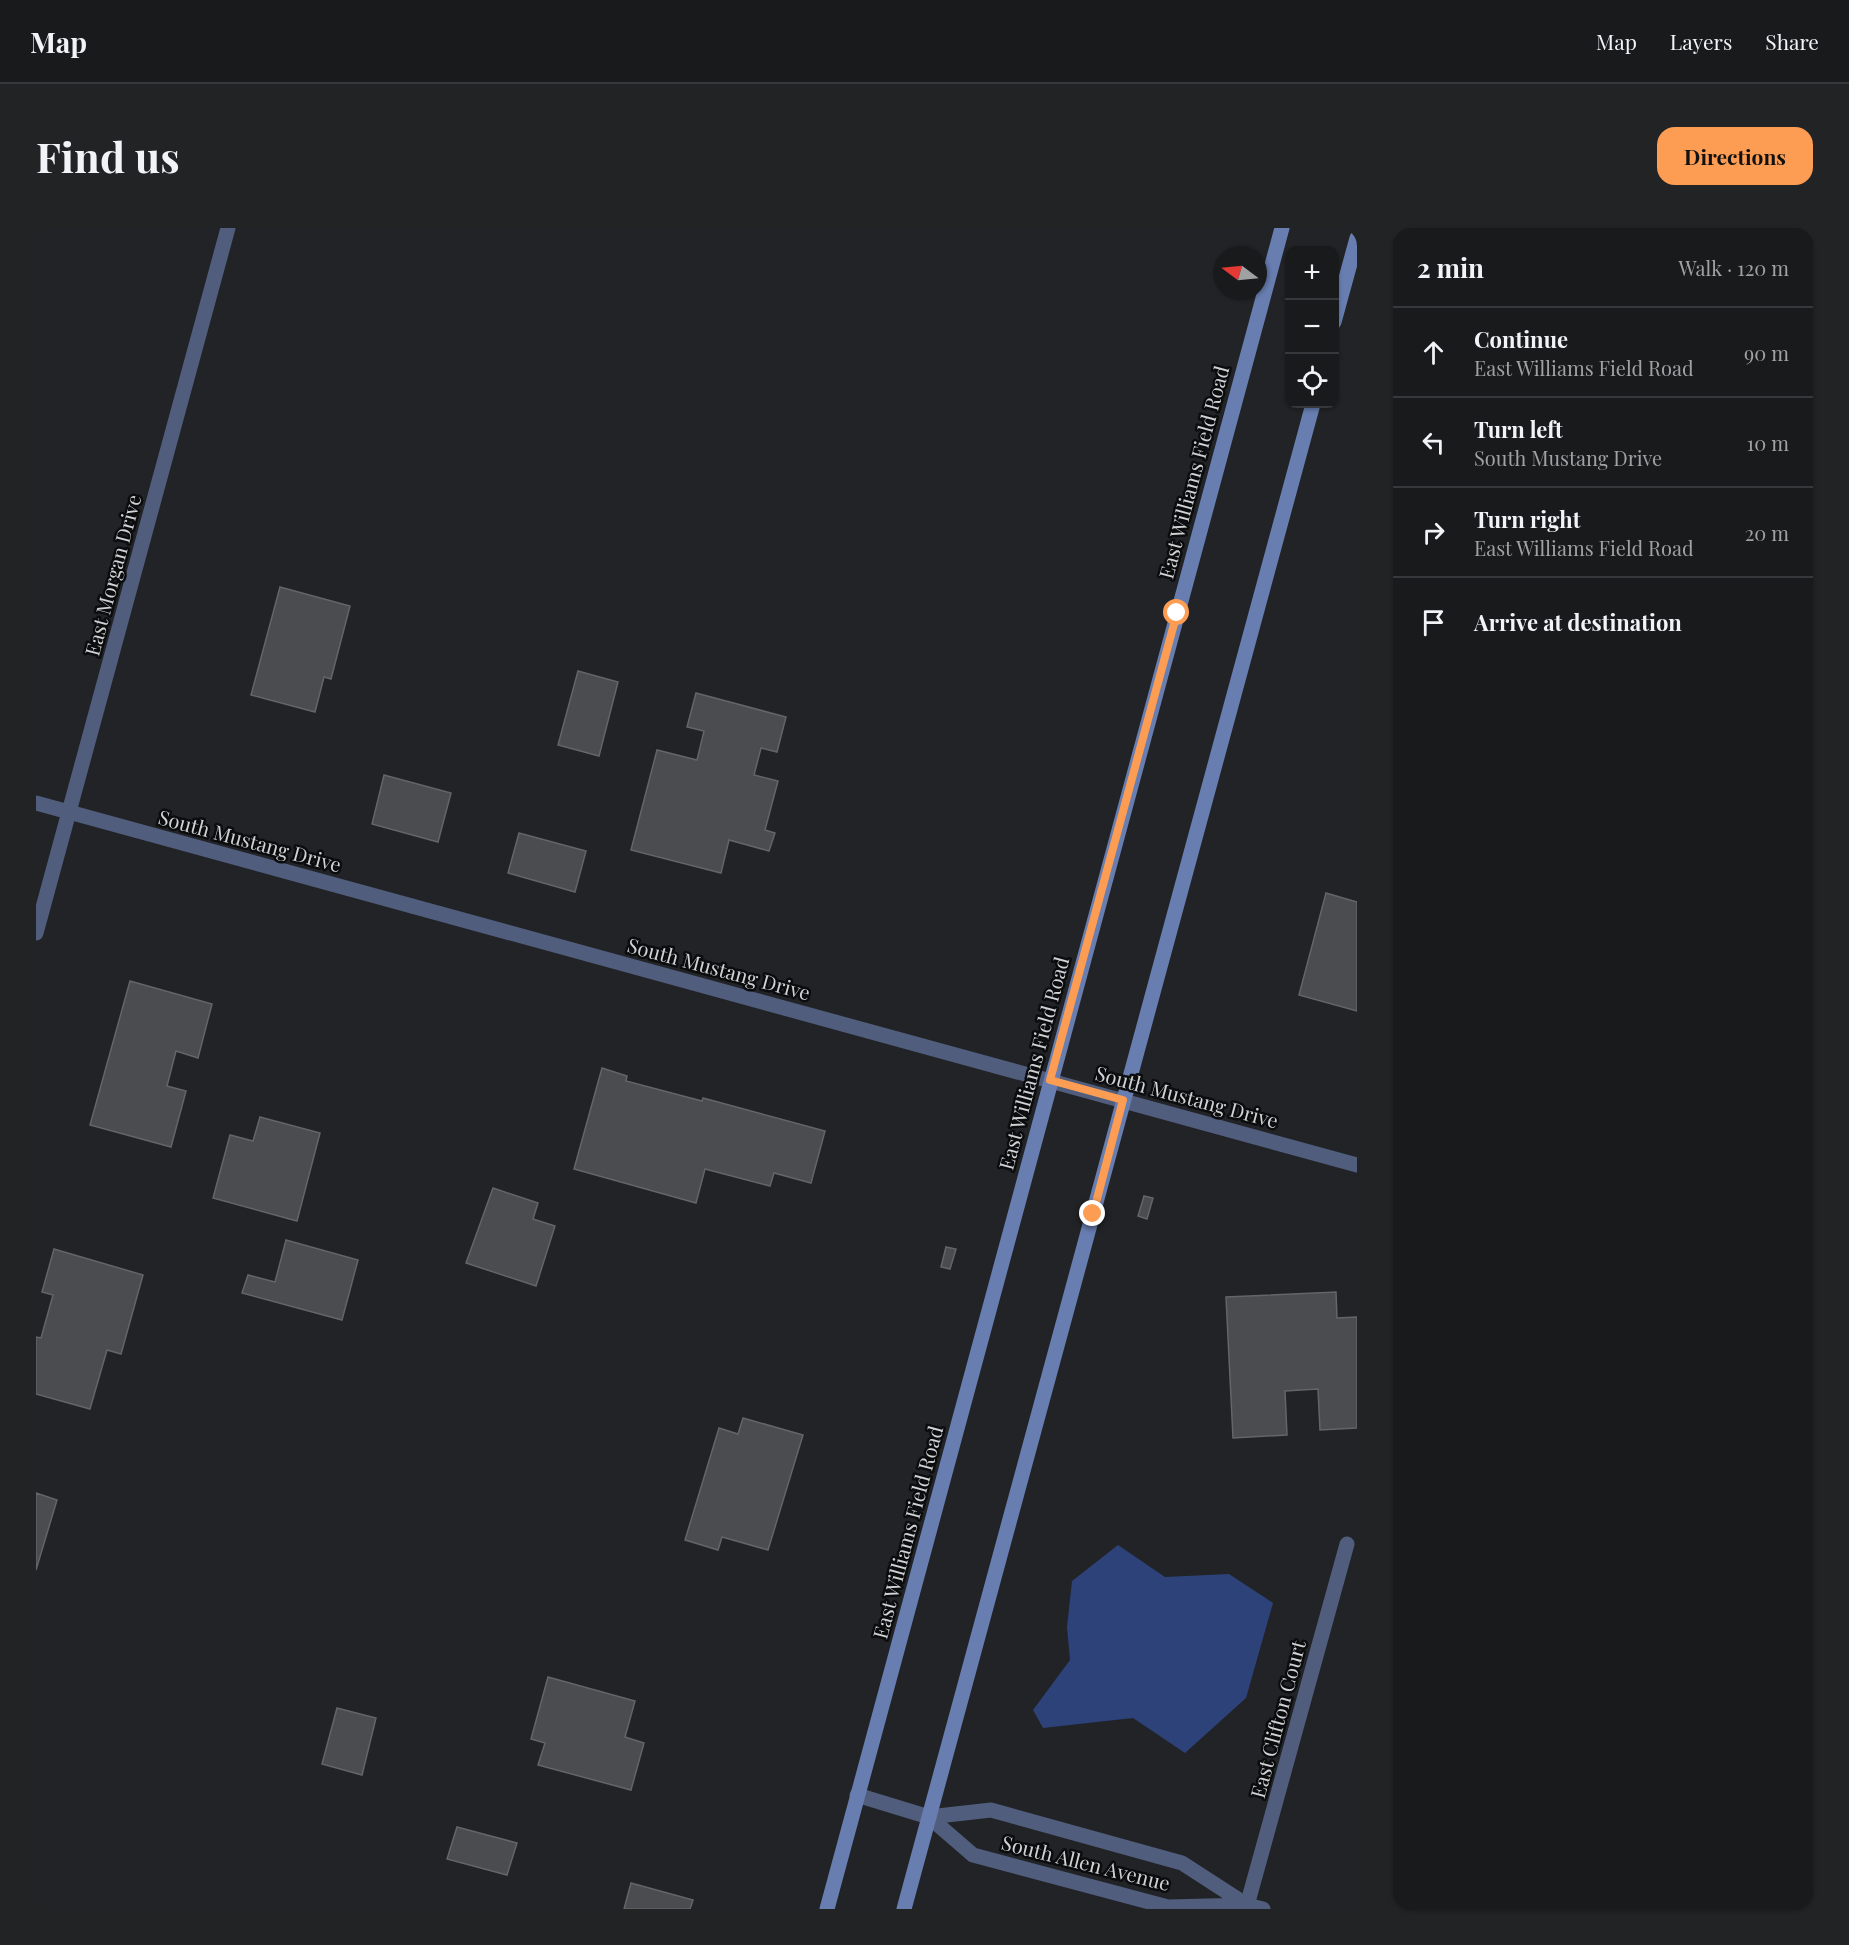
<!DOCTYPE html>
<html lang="en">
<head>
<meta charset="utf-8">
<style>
  body { margin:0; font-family:"Playfair Display",serif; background:#222325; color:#f1f3f6 }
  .controls { position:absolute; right:18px; top:18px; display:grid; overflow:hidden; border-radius:12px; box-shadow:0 2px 4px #0004 }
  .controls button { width:54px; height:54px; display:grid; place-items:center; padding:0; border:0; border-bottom:2px solid #37383b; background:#191a1c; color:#f1f3f6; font:30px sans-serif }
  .compass { position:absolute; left:1177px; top:18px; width:54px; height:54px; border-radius:50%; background:#191a1c; box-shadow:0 2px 4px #0004; rotate:286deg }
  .stop { position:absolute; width:18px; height:18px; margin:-14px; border:4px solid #fc9d53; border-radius:50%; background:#fff }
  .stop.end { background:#fc9d53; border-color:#fff; box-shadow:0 2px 6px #0008 }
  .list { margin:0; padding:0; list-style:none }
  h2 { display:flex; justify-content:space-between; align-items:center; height:78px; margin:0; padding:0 24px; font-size:26px }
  h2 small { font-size:20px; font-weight:400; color:#9fa1a3 }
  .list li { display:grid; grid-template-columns:39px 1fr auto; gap:18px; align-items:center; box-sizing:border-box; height:90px; padding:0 24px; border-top:2px solid #37383b }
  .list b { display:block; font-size:22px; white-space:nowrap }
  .list p { margin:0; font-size:20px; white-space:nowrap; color:#9fa1a3 }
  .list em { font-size:20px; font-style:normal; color:#9fa1a3 }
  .icon { flex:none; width:33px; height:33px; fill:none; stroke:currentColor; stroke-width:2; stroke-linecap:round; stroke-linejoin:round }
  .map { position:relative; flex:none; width:1321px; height:1681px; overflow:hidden; border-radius:18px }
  header { display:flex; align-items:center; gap:36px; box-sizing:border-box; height:84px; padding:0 30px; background:#191a1c; border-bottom:2px solid #37383b }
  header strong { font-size:28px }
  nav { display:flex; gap:33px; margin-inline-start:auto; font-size:21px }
  .intro { display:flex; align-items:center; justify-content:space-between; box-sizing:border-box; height:144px; padding:0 36px }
  h1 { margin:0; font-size:42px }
  .button { padding:15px 27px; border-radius:18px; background:#fc9d53; color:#111; font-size:21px; font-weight:700 }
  main { display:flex; gap:36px; padding:0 36px }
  aside { flex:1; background:#191a1c; border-radius:18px; box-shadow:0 2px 4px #0004 }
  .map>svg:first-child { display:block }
</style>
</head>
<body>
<header>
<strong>Map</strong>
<nav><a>Map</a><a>Layers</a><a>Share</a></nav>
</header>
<div class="intro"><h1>Find us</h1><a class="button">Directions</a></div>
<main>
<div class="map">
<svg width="1321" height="1681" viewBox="0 0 1321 1681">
  <rect width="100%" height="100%" fill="#212326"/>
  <path fill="#2d4278" d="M1082,1317L1129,1349L1193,1346L1237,1375L1210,1470L1149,1525L1097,1490L1007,1500L997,1482L1034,1432L1031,1399L1036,1353Z"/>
  <path fill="#4a4c50" stroke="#636568" stroke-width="1.5" d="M244,359L314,378L295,451L288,449L279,484L215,467Z
    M542,443L582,454L563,528L522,517Z
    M660,465L750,489L741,524L725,520L718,547L742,553L729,602L739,605L733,623L693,612L685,645L595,622L621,522L661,532L668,503L651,499Z
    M348,547L415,565L402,614L336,596Z
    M483,605L550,623L539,664L472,645Z
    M1290,665L1321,674V783L1263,767Z
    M94,753L176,776L162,830L140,823L131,858L150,863L135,919L54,897Z
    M566,840L591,848L590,853L666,873L667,870L789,903L775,955L738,945L734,958L669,941L660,975L538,941Z
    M224,889L284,905L261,993L177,970L194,907L217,913Z
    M457,960L502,975L497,991L519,998L500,1058L430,1035Z
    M1108,968L1117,970L1111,991L1102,988Z
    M250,1012L322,1032L306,1092L206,1065L212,1047L239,1054Z
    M910,1019L920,1021L914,1041L905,1039Z
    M18,1021L107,1047L85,1126L71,1122L54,1181L0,1166V1109L5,1110L17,1067L6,1064Z
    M1300,1064L1301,1090L1321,1089V1200L1284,1202L1282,1161L1249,1163L1251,1207L1197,1210L1190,1069Z
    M707,1190L767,1207L732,1322L686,1309L682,1322L649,1312L683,1200L702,1206Z
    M0,1265L21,1272L0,1342Z
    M512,1449L599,1473L589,1509L608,1515L595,1562L502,1537L509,1515L495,1511Z
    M301,1480L340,1490L326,1547L286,1536Z
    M421,1599L481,1615L471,1647L411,1631Z
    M595,1655L657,1672L654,1681H588Z"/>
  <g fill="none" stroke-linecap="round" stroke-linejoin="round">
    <path stroke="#505d7d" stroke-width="15" d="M0,575L1321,937
      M0,705L192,0
      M1210,1681L1311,1316"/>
    <path stroke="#505d7d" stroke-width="15" d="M821,1567L893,1589L955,1582L1146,1635L1211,1677
      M893,1589L937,1627L1132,1679L1211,1677L1227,1681"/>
    <path stroke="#687eb1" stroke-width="15" d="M1298,94L1321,10
      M791,1681L1246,0
      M868,1681L1277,176"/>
  </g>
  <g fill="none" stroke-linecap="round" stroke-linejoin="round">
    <path stroke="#fc9d53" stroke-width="8" d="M1057,986L1087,872L1014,852L1141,385"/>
  </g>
  <g text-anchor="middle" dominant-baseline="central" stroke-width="5" stroke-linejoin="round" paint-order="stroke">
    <g font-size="20" fill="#d1d2d4" stroke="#0b0c0e">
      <text transform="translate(1157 244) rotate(-75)">East Williams Field Road</text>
      <text transform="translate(76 347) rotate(-75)">East Morgan Drive</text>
      <text transform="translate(214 612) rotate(15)">South Mustang Drive</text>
      <text transform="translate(683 740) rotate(15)">South Mustang Drive</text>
      <text transform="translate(997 835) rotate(-75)">East Williams Field Road</text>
      <text transform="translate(1151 868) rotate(15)">South Mustang Drive</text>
      <text transform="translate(871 1304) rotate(-75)">East Williams Field Road</text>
      <text transform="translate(1241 1491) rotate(-75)">East Clifton Court</text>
      <text transform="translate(1050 1634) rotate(14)">South Allen Avenue</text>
    </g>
  </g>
</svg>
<div class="controls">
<button>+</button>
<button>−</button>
<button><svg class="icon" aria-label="locate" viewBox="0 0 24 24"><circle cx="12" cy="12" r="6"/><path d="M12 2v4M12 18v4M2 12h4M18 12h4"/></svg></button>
</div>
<svg class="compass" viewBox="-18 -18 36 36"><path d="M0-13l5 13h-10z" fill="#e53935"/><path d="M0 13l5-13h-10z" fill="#9fa1a3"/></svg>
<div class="stop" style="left:1141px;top:385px"></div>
<div class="stop end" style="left:1057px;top:986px"></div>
</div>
<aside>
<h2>2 min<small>Walk · 120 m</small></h2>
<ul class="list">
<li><svg class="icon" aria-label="ahead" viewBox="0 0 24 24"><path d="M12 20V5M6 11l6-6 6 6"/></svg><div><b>Continue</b><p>East Williams Field Road</p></div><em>90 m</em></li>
<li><svg class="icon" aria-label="left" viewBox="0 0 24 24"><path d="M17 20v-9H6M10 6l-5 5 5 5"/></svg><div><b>Turn left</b><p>South Mustang Drive</p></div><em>10 m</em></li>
<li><svg class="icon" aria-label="right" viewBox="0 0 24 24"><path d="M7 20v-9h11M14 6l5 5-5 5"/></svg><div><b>Turn right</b><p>East Williams Field Road</p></div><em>20 m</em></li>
<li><svg class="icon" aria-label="arrive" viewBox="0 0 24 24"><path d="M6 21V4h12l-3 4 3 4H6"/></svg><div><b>Arrive at destination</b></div></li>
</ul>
</aside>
</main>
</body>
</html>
